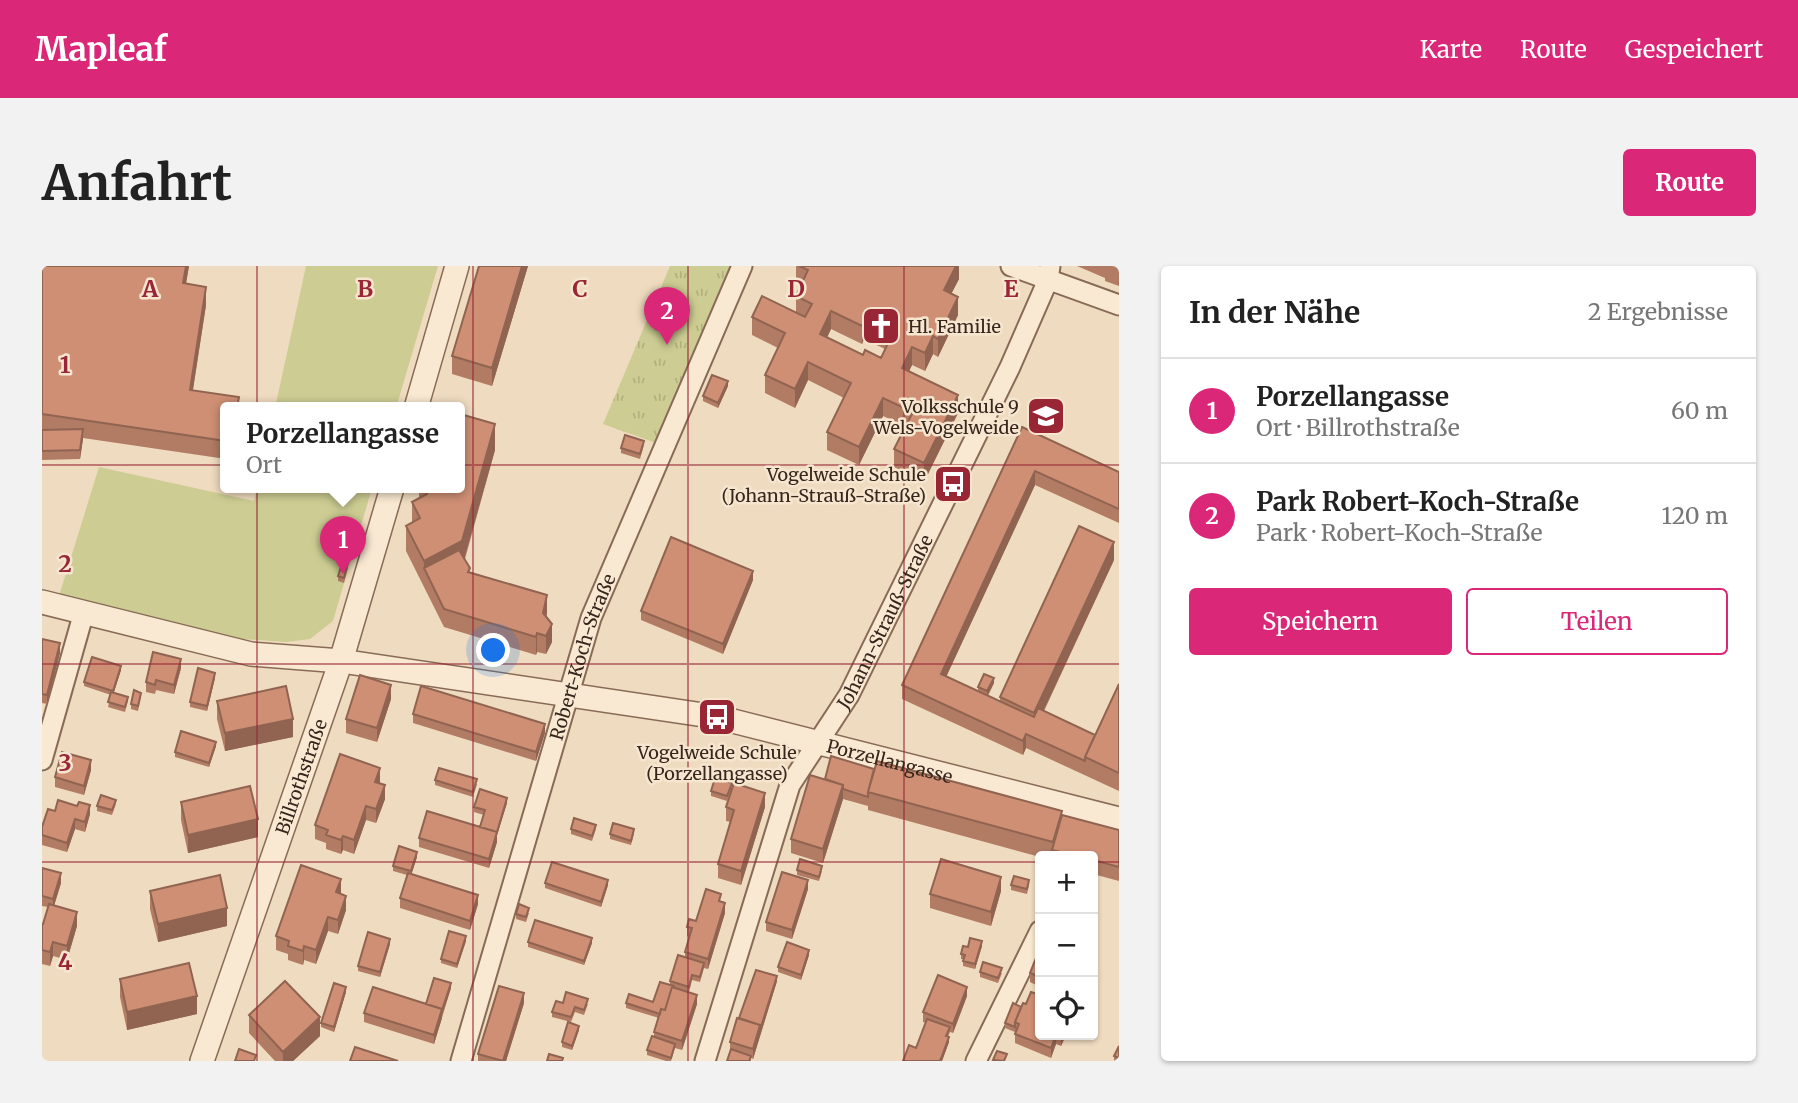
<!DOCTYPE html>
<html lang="de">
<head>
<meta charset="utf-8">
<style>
  body { margin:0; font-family:Merriweather,serif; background:#f2f2f2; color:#222 }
  .controls { position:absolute; right:21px; bottom:21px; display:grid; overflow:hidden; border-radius:7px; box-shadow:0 2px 5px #0004 }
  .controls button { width:63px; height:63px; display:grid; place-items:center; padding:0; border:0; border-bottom:2px solid #e0e0e0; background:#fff; color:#222; font:35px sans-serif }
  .you { position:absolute; left:452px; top:385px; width:24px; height:24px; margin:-18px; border:5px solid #fff; border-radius:50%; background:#1a73e8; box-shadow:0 0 0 10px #1a73e833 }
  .badge { display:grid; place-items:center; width:46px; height:46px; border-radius:50%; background:#db2777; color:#fff; font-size:23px; font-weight:700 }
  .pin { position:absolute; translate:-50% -58px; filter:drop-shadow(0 2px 4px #0008) }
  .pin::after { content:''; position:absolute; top:37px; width:24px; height:21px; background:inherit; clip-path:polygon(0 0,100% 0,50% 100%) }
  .popup { position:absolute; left:178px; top:136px; width:245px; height:91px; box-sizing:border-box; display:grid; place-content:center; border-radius:7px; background:#fff; filter:drop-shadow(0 2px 5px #0005); font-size:23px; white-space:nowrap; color:#767676 }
  .popup b { font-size:26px; color:#222 }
  .popup::after { content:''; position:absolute; left:50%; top:100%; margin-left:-14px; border:14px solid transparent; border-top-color:#fff }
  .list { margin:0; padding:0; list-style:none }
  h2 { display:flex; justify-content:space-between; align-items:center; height:91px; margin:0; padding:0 28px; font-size:30px }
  h2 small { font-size:23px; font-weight:400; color:#767676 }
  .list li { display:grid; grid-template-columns:46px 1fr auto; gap:21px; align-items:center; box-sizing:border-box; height:105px; padding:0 28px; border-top:2px solid #e0e0e0 }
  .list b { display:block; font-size:26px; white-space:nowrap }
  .list p { margin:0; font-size:23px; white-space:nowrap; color:#767676 }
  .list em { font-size:23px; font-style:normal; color:#767676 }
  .actions { display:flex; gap:14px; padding:21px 28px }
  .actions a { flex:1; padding:16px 0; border:2px solid #db2777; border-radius:7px; text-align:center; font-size:24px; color:#db2777 }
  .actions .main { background:#db2777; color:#fff }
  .icon { flex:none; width:38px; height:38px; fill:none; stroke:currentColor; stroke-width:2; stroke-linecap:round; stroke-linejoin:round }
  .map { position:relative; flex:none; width:1077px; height:795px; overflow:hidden; border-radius:7px }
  header { display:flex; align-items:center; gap:42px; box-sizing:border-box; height:98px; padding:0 35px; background:#db2777; color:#fff }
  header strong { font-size:33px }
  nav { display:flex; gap:38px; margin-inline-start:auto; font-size:24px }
  .intro { display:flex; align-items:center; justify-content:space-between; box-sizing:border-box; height:168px; padding:0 42px }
  h1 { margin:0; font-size:49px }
  .button { padding:18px 32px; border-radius:7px; background:#db2777; color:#fff; font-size:24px; font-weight:700 }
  main { display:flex; gap:42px; padding:0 42px }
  aside { flex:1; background:#fff; border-radius:7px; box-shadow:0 2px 5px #0004 }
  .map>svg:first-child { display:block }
</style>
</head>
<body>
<header>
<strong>Mapleaf</strong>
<nav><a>Karte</a><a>Route</a><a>Gespeichert</a></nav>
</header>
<div class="intro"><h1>Anfahrt</h1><a class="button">Route</a></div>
<main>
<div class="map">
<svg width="1077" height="795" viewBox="0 0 1077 795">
  <defs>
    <pattern id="park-tufts" width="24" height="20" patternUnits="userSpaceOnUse" patternTransform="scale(1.75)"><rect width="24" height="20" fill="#cdcd93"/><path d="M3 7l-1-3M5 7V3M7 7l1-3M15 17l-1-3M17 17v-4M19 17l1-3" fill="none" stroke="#b1b07e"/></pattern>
  </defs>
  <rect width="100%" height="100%" fill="#efdbbf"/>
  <path fill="#cdcd93" d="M264,0H396L354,142H233Z
    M57,201L212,235L215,222H330L291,355L268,373L244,376L199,373L17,330Z"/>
  <path fill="url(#park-tufts)" d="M628,0H688L614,177L561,158Z"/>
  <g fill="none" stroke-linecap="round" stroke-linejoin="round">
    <defs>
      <g id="minor">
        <path d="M969,0L1077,39"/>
        <path d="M0,494L42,346"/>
        <path id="s1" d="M419,795L549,352L700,0"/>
        <path id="s2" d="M663,795L748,519L807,429L968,101L1006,14L1008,0"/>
        <path d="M934,795L998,665"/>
      </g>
      <g id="tertiary">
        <path d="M374,142L415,0"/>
        <path id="s3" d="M0,336L209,388L299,395L675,451L1077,553"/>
        <path id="s4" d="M160,795L299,395L350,222"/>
      </g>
    </defs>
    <use href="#minor" stroke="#886b57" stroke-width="23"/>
    <use href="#tertiary" stroke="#886b57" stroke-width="26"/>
    <use href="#minor" stroke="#f9e9d2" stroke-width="19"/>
    <use href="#tertiary" stroke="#f9e9d2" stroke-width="23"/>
  </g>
  <path fill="#b17b64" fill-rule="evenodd" d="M0,0H147L144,17L164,39L151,124L197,142H184V193L41,172L38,193L0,194Z
    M437,0H486L450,120L410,108V90Z
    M754,0H917V13L909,28L916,49L896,91L891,88L883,105L870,99L867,105L916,147L882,216L852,201V183L863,160L841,150L817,199L785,184V166L802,132L766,114L753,142L723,127V109L736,82L710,69V51L754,46V30L759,19L754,17ZM789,63L820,78L822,73L843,83L839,92L821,89L785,72Z
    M1035,0H1077V20L1063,15V12Z
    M686,120L676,142L661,135V130Z
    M980,161L1077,206V257L993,219L904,411L936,425V421L952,417L946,430L958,435V431L1072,294L1002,445L1053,469L1077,418V525L984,482L981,489L860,433V419Z
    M602,179L598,193L579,187V182Z
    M453,184L423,293L428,306L505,347L504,351L510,376L504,388L495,386L494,389L402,361L364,285V260L370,256V236L377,232V222H418Z
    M306,301L302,317L296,315V310Z
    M711,314L681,388L599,354V345Z
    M0,373L18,387L5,438L0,437Z
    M139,402L132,428L114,424L113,428L104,426V416Z
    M79,404L72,426L86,435L83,446L66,441L69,429L42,420V416Z
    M173,412L165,445L148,441V436Z
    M99,431L96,445L89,443V438Z
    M349,433L335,476L304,467V453Z
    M175,435L251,471L183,485L175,453Z
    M371,448L503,467L494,495L371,457Z
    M174,480L167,501L133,491V486Z
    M832,503L1020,549L1077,564V615L1051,608V590L998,591L826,544V540L801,533L781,597L749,587V573L783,513Z
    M49,504L42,529L13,521V511Z
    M393,514L435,518L431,531L393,519Z
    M338,516L343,533L334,557L324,554L312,588L301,584L299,588L284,583V577L273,573V559Z
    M690,522L685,535L669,530V525Z
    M139,536L216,571L146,587L139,554Z
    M465,537L455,569V576L447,602L377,581V572L438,561L442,549L432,546V541Z
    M74,538L70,549L55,545V540Z
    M684,541H723L699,619L676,612V598L689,556L684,555Z
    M13,545L48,548L43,566L33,563L25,586L0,579V561Z
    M529,563H554L550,575L529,568Z
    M568,568H592L589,579L568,573Z
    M375,591L369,608L436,638L428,664L358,642V632L365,609L351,605V600Z
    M0,602L19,617L12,640L35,660L25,694L11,690L8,700L0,698V658H1L6,641L0,640Z
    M755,604L780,605L777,615L755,609Z
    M503,617L566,619L559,641L503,622Z
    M969,619H987L985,628L969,624Z
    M766,623L750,673L724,665V656Z
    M108,625L185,660L116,676L108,643Z
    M959,625L949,660L888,642V628Z
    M299,628L304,644L296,668L286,665L274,698L262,694L261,699L246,694V688L234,684V670Z
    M679,636L683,647L666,703L662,702L658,716L650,714L647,726L655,738L640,784L633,782L629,795H624L605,789V784L612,771V766L617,752L584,742V737L611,736L628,719V715L643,691V686L647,671L645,670V661L654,655Z
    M487,647L484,656L474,653V648Z
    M424,675L415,702L399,697V693Z
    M486,676L550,677L542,699L486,681Z
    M348,678L338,711L316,705V700Z
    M940,680L933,703L921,700V693H919V688L926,681Z
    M998,682V721L988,716V707Z
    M767,689L759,714L736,706V701Z
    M938,706L960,707L956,717L938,711Z
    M78,713L155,748L85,764L78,731Z
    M735,715L711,793L709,792V795H685L688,786V776L697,752Z
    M409,722L392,778L322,756V747L384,738Z
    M304,726L292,766L279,761V757Z
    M925,730L911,767L908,766L906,771L907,776L900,795H861L874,782L884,757L881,756V746Z
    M482,737L464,795H436V788Z
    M521,737L546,738L542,749L533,746L529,756L510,751V746Z
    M971,737L998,769H1024L1019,780L1014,778L1009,792L973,777V766L963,762V757Z
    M207,749L278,770L251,795H233L207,767Z
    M537,764L530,784L520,781V776Z
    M1077,780V795H1072V790Z"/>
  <path fill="#906451" d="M144,0H147L141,35V17Z
    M480,0H486L450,120V102Z
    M914,0H917V13L902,42V24Z
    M164,21V39L148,142V124Z
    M916,31V49L896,91V73Z
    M789,45V63L778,86V68Z
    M822,55V73L820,78V60Z
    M891,70V88L883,105V87Z
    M870,81V99L860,120V102Z
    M766,96V114L753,142V123Z
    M686,115V120L676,142V137Z
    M916,129V147L882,216V197Z
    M841,132V150L817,199V181Z
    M453,158V184L420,300L382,302V295Z
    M41,163V173L38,193V184Z
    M993,205V219L899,422V408Z
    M1072,276V294L992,465V447Z
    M711,305V314L681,388V378Z
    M505,329V347L501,365V347Z
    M510,358V376L504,388V370Z
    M495,367V386L494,389V371Z
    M18,377V387L5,438V429Z
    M139,393V402L132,428V419Z
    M79,400V404L71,429V425Z
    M173,407V412L165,445V440Z
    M952,412V417L945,430V425Z
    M349,419V433L335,476V462Z
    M251,453V471L183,485V467Z
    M503,458V467L494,495V486Z
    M984,468V482L981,489V475Z
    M174,476V480L167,501V497Z
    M49,494V504L42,529V520Z
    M338,502V516L333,530V516Z
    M343,519V533L334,557V543Z
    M801,519V533L781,597V583Z
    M723,527V541L699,619V605Z
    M465,532V537L455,569V576L447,602V593Z
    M48,539V548L43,566V556Z
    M324,540V554L312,588V574Z
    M33,553V563L25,586V577Z
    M216,553V571L146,587V569Z
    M301,570V584L299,588V574Z
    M375,586V591L369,610V605Z
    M19,607V617L11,643V633Z
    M959,611V625L949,660V646Z
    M299,613V627L294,640V626Z
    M566,614V619L559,641V636Z
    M766,614V623L750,673V664Z
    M436,629V638L428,664V655Z
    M304,630V644L296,668V654Z
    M683,637V647L666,703V693Z
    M185,642V660L116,676V658Z
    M35,646V660L25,694V680Z
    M286,651V665L274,698V684Z
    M424,670V675L415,702V698Z
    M550,672V677L542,699V695Z
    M348,673V678L338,711V706Z
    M940,675V680L933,703V698Z
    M11,676V690L8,700V686Z
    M262,680V694L261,699V685Z
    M767,684V689L759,714V709Z
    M735,710V715L711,793V783Z
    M409,717V722L400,749V744Z
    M304,721V726L292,766V761Z
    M925,721V730L911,767V758Z
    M482,727V737L464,795H461Z
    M655,729V738L640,784V775Z
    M155,730V748L85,764V746Z
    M400,743V752L392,778V769Z
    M278,751V770L251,795H241V786Z
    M537,760V764L530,784V780Z
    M1014,769V778L1009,792V782Z
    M1020,769H1024L1019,780V770Z
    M907,771V776L900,795H898Z"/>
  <path fill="#ce8f74" stroke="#906451" stroke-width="2" fill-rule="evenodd" d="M0,0H144L141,17L164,21L148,124L197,131L195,142H184V175L0,148Z
    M437,0H480L450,102L410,90Z
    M757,0H914L902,24L916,31L896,73L891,70L883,87L870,81L860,102L916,129L882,197L852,183L871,146L841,132L817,181L785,166L809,117L766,96L753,123L723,109L743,67L710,51L720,30L763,51L770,38L754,30L766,4ZM789,45L820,60L822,55L850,69L839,92L823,84L821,89L778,68Z
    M670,109L686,115L676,137L661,130Z
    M418,148L453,158L420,275L382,295L364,260L378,252L370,236L385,228L382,222H418Z
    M980,161L1077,206V243L993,205L899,408L992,451L996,442L1053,469L1043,491V495L984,468L981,475L860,419Z
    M41,163L38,184L0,185V164Z
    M583,169L602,175L598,188L579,182Z
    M1037,260L1072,276L992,447L958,431Z
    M629,271L711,305L681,378L599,345Z
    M417,284L428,302L426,306L505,329L501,347L510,358L504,370L495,367L494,371L402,343L382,302Z
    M301,295L306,296L302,312L296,310Z
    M0,373L18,377L5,429L0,428Z
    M111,386L139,393L132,419L114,414L113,419L104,416Z
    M50,391L79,400L71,425L42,416Z
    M156,402L173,407L165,440L148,436Z
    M942,408L952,412L945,425L936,421Z
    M318,409L349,419L335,462L304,453Z
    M1077,418V507L1043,491Z
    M244,420L251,453L183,467L175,435Z
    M379,420L503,458L494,486L371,448Z
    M92,424L99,427L96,440L89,438Z
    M69,426L86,431L83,441L66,436Z
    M139,465L174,476L167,497L133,486Z
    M20,486L49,494L42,520L13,511Z
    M298,488L338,502L333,516L343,519L334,543L324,540L312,574L301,570L299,574L284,569L286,564L273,559Z
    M789,490L832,503L826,526V531L801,523V519L783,513Z
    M835,495L1020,545L1011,576L826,526Z
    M397,502L435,513L431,526L393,514Z
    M768,509L801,519L781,583L749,573Z
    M673,512L690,517L685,530L669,525Z
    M692,517L723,527L699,605L676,598L692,544L684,541Z
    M208,520L216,553L146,569L139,536Z
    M438,523L465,532L455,566L438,561L443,544L432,541Z
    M59,529L74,534L70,544L55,540Z
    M16,534L35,540L37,536L48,539L43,556L33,553L25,577L0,569V561L6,543L13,545Z
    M385,545L455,566L447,593L377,572Z
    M1020,549L1077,564V601L1051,594V590H1034L1010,584Z
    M532,552L554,559L550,570L529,563Z
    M571,557L592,563L589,575L568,568Z
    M357,580L375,586L369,605L351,600Z
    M758,593L780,600L777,611L755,604Z
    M899,593L959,611L949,646L888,628Z
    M510,596L566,614L559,636L503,617Z
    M259,599L299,613L294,626L304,630L296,654L286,651L274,684L262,680L261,685L246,680L247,675L234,670Z
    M0,602L19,607L11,633L0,630Z
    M740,606L766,614L750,664L724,656Z
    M366,607L436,629L428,655L358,632Z
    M178,609L185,642L116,658L108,625Z
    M972,610L987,614L985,623L969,619Z
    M664,623L679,628L677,635L683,637L666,693L643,686L650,662L645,661L647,653L654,655Z
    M7,638L35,646L25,680L11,676L8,686L0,684V658H1Z
    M477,638L487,642L484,651L474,648Z
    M493,654L550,672L542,695L486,676Z
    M407,665L424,670L415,698L399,693Z
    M326,666L348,673L338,706L316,700Z
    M928,672L940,675L933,698L921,695L923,689L919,688L921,680L926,681Z
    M745,676L767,684L759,709L736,701Z
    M998,682V711L988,707Z
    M636,689L662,697L658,711L650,709L647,721L628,715Z
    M941,696L960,702L956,712L938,706Z
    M147,697L155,730L85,746L78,713Z
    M714,704L735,710L718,764V759L697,752Z
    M896,709L925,721L911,758L881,746Z
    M392,712L409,717L400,744V743L384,738Z
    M243,715L278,751L241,786L207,749Z
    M618,716L632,720V721H630L623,744L619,743L618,748L584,737L587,728L611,736Z
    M292,717L304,721L292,761L279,757Z
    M457,720L482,727L461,795L436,788Z
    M331,721L400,743L392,769L322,747Z
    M630,721L655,729L640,775L612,766L619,743L623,744Z
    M524,726L546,733L542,744L533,741L529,751L510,746L514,735L521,737Z
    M989,726L998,729V769H1014L1009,782L973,768L977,758L973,756L981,737L984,738Z
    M971,737L979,741L973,756V761L963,757Z
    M695,752L718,759L711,783L688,776Z
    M885,753L908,761L904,770L907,771L898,795H861L867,779L874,782Z
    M526,756L537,760L530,780L520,776Z
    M610,770L633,778L629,792L605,784Z
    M1077,780V792L1072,790Z
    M313,781L356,795H308Z
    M197,783L214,789L212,795H193Z
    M689,783L709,790L707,795H685Z
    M955,785L965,788L962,795L951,794Z
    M507,788L521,792L520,795H505Z"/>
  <path fill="none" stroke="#982634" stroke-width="2" stroke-opacity="0.55" d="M215,0V795M431,0V795M646,0V795M862,0V795M0,199H1077M0,398H1077M0,596H998M1051,596H1077"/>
  <defs>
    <symbol id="church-square" viewBox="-11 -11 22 22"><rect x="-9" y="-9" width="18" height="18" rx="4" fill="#982634" stroke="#f6e6cf"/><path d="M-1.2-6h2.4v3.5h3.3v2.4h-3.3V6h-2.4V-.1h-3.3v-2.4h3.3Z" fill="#fff"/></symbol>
    <symbol id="school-square" viewBox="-11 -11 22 22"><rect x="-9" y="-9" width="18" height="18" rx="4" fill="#982634" stroke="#f6e6cf"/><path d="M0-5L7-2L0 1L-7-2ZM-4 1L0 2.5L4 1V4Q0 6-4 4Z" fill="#fff"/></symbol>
    <symbol id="bus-square" viewBox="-11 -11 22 22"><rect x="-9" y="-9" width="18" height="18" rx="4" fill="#982634" stroke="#f6e6cf"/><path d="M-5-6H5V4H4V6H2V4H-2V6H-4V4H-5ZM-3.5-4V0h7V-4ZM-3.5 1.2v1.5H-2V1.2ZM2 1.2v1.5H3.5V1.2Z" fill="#fff"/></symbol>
  </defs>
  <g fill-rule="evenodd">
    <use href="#church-square" x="817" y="38" width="44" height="44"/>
    <use href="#school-square" x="982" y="128" width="44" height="44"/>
    <use href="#bus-square" x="889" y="196" width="44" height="44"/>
    <use href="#bus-square" x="653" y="429" width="44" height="44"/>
  </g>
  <g text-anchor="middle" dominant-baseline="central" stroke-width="5" stroke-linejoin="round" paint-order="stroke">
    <g font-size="18" fill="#37261c" stroke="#f6e6cf" text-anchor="end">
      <text x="866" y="60" text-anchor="start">Hl. Familie</text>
      <text x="977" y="140">Volksschule 9<tspan x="977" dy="21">Wels-Vogelweide</tspan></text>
      <text x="884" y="208">Vogelweide Schule<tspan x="884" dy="21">(Johann-Strauß-Straße)</tspan></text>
      <text x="675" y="486" text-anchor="middle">Vogelweide Schule<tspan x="675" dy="21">(Porzellangasse)</tspan></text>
    </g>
    <g font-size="18" fill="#37261c" stroke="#f6e6cf">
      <text stroke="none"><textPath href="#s2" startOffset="478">Johann-Strauß-Straße</textPath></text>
      <text stroke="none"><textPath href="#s1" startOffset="422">Robert-Koch-Straße</textPath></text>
      <text stroke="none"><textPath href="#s3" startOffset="864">Porzellangasse</textPath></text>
      <text stroke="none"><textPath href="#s4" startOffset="301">Billrothstraße</textPath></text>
    </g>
  </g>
  <g font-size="23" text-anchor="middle" font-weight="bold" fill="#982634" stroke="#f6e6cf" stroke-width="5" stroke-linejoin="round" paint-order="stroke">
    <text x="108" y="31">A</text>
    <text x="323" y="31">B</text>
    <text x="538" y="31">C</text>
    <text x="754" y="31">D</text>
    <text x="969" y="31">E</text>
    <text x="23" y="107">1</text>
    <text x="23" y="306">2</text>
    <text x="23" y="505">3</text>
    <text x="23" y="704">4</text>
  </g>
</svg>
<div class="controls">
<button>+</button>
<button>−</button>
<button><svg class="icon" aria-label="locate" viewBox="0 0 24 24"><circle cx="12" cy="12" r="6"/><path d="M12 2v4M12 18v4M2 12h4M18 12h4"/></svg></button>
</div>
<div class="you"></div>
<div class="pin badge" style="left:301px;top:308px">1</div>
<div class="popup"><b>Porzellangasse</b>Ort</div>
<div class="pin badge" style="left:625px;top:79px">2</div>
</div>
<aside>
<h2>In der Nähe<small>2 Ergebnisse</small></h2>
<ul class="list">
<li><span class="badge">1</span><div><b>Porzellangasse</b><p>Ort · Billrothstraße</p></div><em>60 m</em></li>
<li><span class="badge">2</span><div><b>Park Robert-Koch-Straße</b><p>Park · Robert-Koch-Straße</p></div><em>120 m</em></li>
</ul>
<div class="actions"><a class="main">Speichern</a><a>Teilen</a></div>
</aside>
</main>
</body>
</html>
